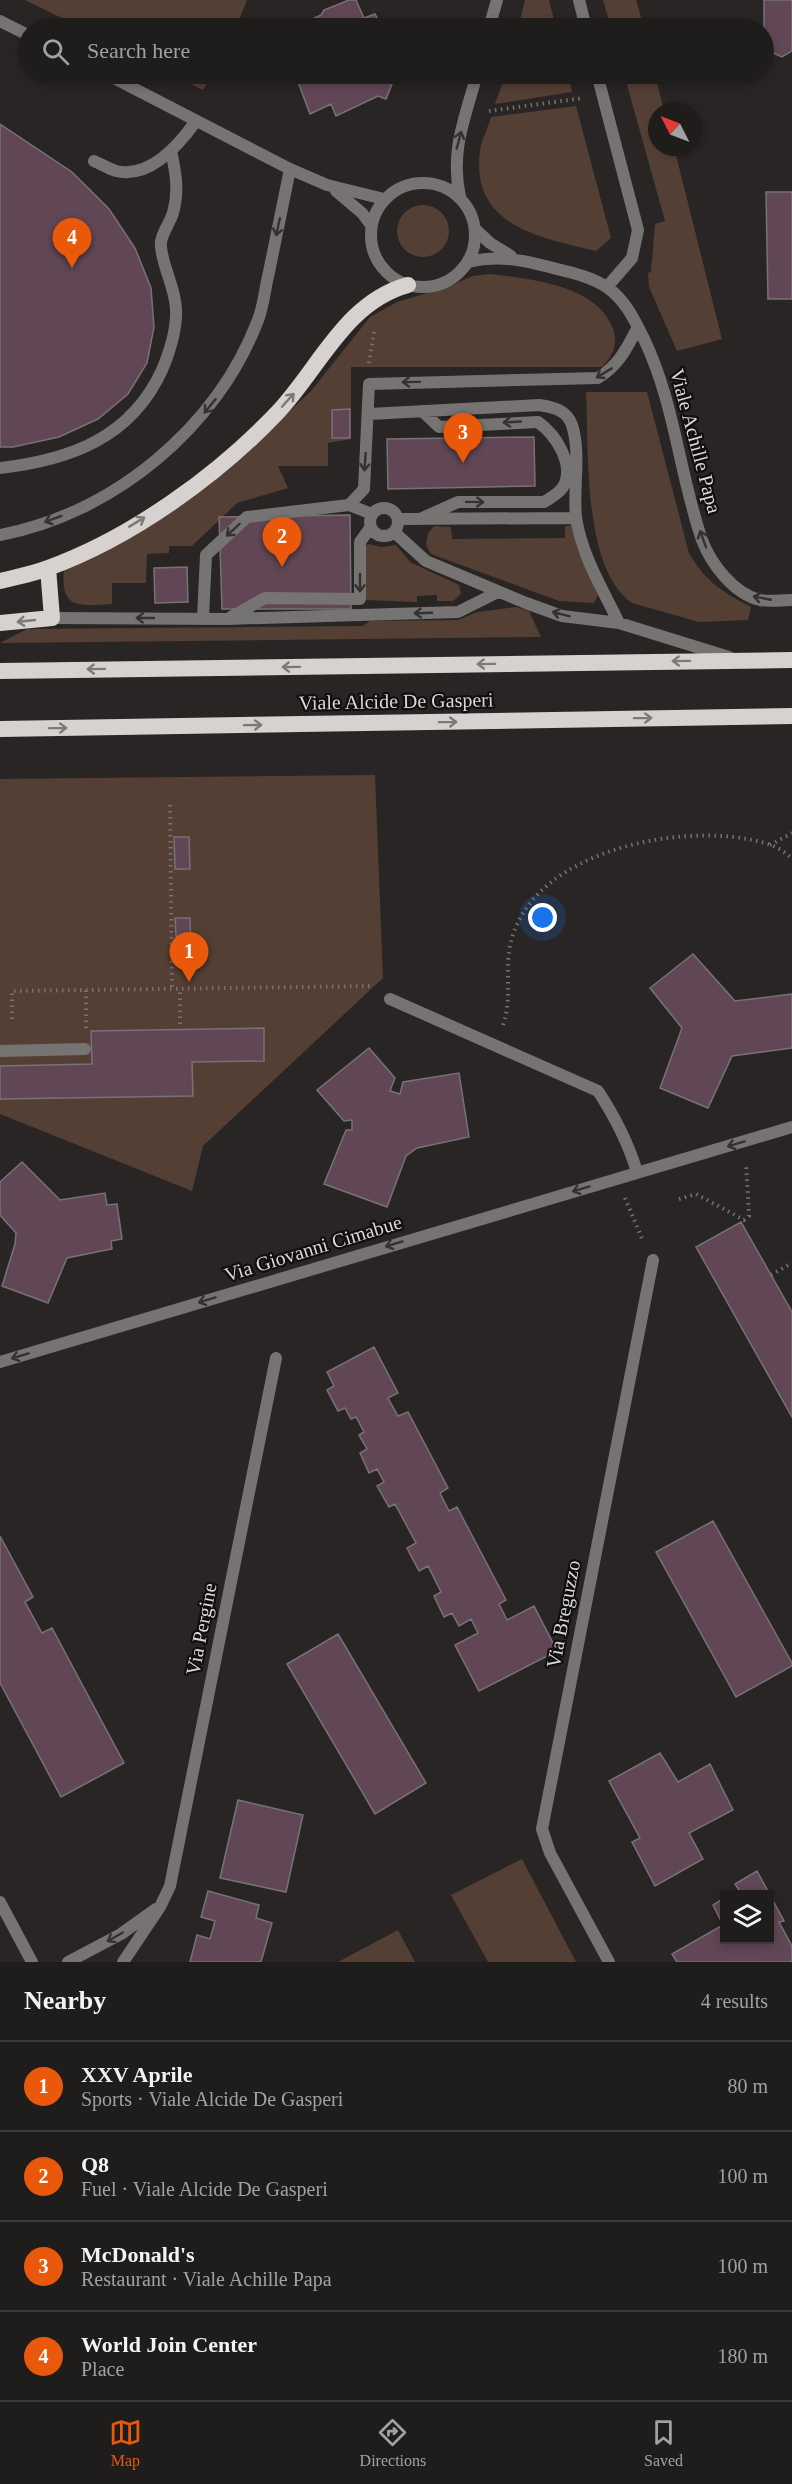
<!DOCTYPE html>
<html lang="en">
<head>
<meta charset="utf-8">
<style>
  body { margin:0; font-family:Georgia,serif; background:#272525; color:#f1f3f6 }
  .controls { position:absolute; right:18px; bottom:18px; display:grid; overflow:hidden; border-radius:0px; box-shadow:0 3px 9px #0003 }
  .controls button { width:54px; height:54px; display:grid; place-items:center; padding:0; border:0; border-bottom:2px solid #3c3a3b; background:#1f1c1c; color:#f1f3f6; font:30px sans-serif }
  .compass { position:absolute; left:648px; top:102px; width:54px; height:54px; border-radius:50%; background:#1f1c1c; box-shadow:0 3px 9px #0003; rotate:312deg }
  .you { position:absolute; left:543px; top:918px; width:21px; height:21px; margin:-15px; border:4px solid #fff; border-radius:50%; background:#1a73e8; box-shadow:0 0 0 9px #1a73e833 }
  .badge { display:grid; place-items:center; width:39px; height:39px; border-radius:50%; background:#ea580c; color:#fff; font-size:20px; font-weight:700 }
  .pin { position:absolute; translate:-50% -50px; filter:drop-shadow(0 2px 3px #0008) }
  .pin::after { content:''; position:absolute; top:32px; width:21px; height:18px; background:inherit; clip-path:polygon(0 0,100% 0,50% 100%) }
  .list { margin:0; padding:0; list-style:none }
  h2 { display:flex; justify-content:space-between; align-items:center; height:78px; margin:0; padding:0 24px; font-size:26px }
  h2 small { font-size:20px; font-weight:400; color:#a1a1a3 }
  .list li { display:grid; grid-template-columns:39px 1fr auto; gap:18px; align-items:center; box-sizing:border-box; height:90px; padding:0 24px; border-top:2px solid #3c3a3b }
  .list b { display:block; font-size:22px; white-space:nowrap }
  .list p { margin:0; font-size:20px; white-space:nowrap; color:#a1a1a3 }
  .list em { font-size:20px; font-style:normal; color:#a1a1a3 }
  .icon { flex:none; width:33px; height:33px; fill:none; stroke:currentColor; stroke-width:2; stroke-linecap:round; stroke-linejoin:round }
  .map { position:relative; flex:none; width:792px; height:1962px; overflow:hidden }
  .search { position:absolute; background:#1f1c1c; box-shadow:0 3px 9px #0003; left:18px; right:18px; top:18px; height:66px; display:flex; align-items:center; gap:15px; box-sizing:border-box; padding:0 21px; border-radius:33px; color:#a1a1a3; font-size:22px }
  .sheet { height:438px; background:#1f1c1c }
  nav { display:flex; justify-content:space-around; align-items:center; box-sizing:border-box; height:84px; border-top:2px solid #3c3a3b; background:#1f1c1c; font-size:16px; color:#a1a1a3 }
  nav a { display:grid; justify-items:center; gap:3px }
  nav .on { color:#ea580c }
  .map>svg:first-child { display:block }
</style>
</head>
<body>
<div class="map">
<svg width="792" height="1962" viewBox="0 0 792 1962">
  <rect width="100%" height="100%" fill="#292525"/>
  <path fill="#543f35" d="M25,0H247L236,28H82Z
    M525,0H549L556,28H518Z
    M603,0H636L644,28H611Z
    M171,74H212L203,90Z
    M506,74H568L572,92L495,104Z
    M624,74H655L664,111H657V147H674L722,339L677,351L649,287L648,273L651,272L655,224L665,221Z
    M576,106L611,238L596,251C543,238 470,227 480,152C481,141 488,128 491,117Z
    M397 231a26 26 0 1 1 52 0a26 26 0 1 1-52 0Z
    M490,274C530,279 598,285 613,329C618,344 613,356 602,367H351V439L328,443V466H278L288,488L237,503L192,546H169V553L147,554L146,583H112V604C79,606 60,610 64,569L227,470L311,391L370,317L397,302L445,288L473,276Z
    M586,392H647L689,553C706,582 721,591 751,607L748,620L699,622L632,603C582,569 589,448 586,392Z
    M574,525L578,550L598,595L594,603L559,601L431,554L426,545L428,533L434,526L451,527L452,539L565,538V526Z
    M369,544L381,547L396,545L410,562L459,585L461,594L453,601H437V595L417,596V602L365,600L366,545Z
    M516,607L529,611L541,637L0,643L27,629L363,626L370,621L458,620L477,612Z
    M375,775L383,978L203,1146L192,1191L0,1114V779Z
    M522,1859L576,1962H488L451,1895Z
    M398,1930L415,1962H338Z"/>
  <path fill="#614756" stroke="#777275" stroke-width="1.5" d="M349,0H356L364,18L375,14L382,28H294L321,15L324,10Z
    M764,0H792V51L782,57L768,51L764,43Z
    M295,74H396L386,99L378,96L336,116L331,104L310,114Z
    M0,124L72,172L109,209L135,248L151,288L154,327L147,363L128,394L98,419L59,437L13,447H0Z
    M766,192H792V299H768Z
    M350,409V438H332V410Z
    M534,437L535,486L388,489L387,439Z
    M350,515L351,609H222L219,517Z
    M187,567L188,602L155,603L154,568Z
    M174,837H189L190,869H175Z
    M175,918H190L191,950L177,951Z
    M693,954L735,1001L792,994V1048L732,1056L708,1108L660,1088L682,1028L650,988Z
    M264,1028V1061L192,1062L193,1096L0,1099V1066L92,1064L91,1031Z
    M369,1048L395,1078L390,1091L400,1094L403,1082L459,1073L469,1137L417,1148L406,1156L387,1207L324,1184L346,1130H352V1120L344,1121L317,1090Z
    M22,1162L60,1200L105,1193L107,1205L117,1204L122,1239L111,1241L112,1249L67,1258L48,1303L2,1286L15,1244L16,1233L0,1215V1182Z
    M741,1222L792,1312V1417L696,1247Z
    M374,1347L398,1393L388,1398L398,1416L408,1412L448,1488L440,1493L449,1511L457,1507L506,1600L499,1604L507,1620L534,1606L557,1651L479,1691L455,1645L478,1633L471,1619L459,1626L452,1613L444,1617L434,1596L441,1592L428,1566L419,1571L407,1548L416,1543L395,1504L389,1507L377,1486L384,1482L377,1469L369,1473L360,1453L367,1449L359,1435L364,1432L356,1417L351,1419L345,1408L338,1411L327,1390L334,1386L327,1372Z
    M713,1521L792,1663V1666L736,1697L656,1552Z
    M0,1536L33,1597L25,1602L42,1633L52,1628L124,1763L61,1797L0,1683Z
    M338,1634L426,1783L375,1814L287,1664Z
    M660,1753L678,1782L710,1764L733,1810L689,1833L703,1859L655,1886L632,1842L640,1838L609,1781Z
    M238,1800L303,1815L286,1892L220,1878Z
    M757,1871L784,1921L779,1922L792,1946V1962H677L672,1954L723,1925L713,1905L724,1898V1940H770V1894H731L739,1890L735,1884Z
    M208,1891L259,1905L256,1918L272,1923L261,1962H190L197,1935L210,1939L215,1921L201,1917Z"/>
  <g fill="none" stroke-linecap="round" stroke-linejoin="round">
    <path stroke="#767272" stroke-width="4" stroke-dasharray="1.5 4.5" stroke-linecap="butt" d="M489,111L583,98
      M369,363L374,332
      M170,805L172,989
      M770,845L792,833
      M12,1019V991L373,986
      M180,1024V989
      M503,1025C516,986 497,957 522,915C560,849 677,826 747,839C763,842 781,846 792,859
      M86,1028V990
      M625,1198L643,1241
      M679,1199L696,1194L744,1220L749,1216L746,1163
      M771,1275L792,1263"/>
    <path stroke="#767373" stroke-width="12" d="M579,0L586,28
      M597,74L638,230L632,258L607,287
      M94,161C101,164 109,169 116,171C150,179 179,145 196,121
      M475,229L490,243L511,256
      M468,262C500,254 526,261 557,269C574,273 594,278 608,288C626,301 635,321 644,339C675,404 679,473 702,540C711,564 734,594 760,600C770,602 782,600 792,600
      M369,414L539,405C553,407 567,410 572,425C581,454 573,487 576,517C581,554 603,590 619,623
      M0,468C70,460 131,438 162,370C170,351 177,330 176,309C175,287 163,268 161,247C159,237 170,223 173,213C179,191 176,173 171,151
      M349,505L364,489L369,384L598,378C619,365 627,348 638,327
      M370 522a14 14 0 1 1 28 0a14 14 0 1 1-28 0Z
      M398,519L576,518
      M420,519L458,502H544C551,498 558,494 563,487C576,465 555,434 538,422L439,427L422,411
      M394,532L426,561L526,603L562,616L619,623L729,657
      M0,535C114,513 217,428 258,320C264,305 265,287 269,272C276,238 283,203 290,169
      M231,617L265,598L360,599V542L370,528
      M52,618L227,619L458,612L498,592
      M203,618L206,555L247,517L349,505L372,514
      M390,999L598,1091C615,1117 628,1142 637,1172
      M0,1051L85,1049"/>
    <path stroke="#767373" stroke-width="12" d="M0,21L28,35
      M489,28L497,0
      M106,74L290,169L327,185L384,199
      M371 235a52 52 0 1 1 104 0a52 52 0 1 1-104 0Z
      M336,191L362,213L371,225
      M460,197C450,151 465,118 477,74
      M0,1362L792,1127
      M0,1902L32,1962
      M68,1962L121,1934L156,1909
      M123,1962L160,1907L170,1886L276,1358
      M609,1962L550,1853L542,1829L653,1260"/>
    <path stroke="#d7d1d0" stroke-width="16" d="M0,581C16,577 33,574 48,568C131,538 217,476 277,413C319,369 345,302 408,285
      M0,623L52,618L48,568
      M0,671L792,660
      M0,729L792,716"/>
  </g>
  <defs><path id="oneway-shaft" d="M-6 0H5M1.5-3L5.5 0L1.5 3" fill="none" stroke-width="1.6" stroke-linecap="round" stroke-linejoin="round" transform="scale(1.5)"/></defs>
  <g stroke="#343132">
    <use href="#oneway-shaft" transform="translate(459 140) rotate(-75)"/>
    <use href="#oneway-shaft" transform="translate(278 227) rotate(102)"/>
    <use href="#oneway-shaft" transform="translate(604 373) rotate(149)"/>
    <use href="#oneway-shaft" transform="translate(411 382) rotate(179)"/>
    <use href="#oneway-shaft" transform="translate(210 406) rotate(129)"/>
    <use href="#oneway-shaft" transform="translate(512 422) rotate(177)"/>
    <use href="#oneway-shaft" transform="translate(365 462) rotate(94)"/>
    <use href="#oneway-shaft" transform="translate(475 502) rotate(1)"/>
    <use href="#oneway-shaft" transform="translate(53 519) rotate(160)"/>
    <use href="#oneway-shaft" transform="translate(233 530) rotate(137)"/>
    <use href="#oneway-shaft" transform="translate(703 539) rotate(-110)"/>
    <use href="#oneway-shaft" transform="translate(360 583) rotate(90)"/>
    <use href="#oneway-shaft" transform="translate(762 598) rotate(-169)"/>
    <use href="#oneway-shaft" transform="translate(423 613) rotate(178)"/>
    <use href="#oneway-shaft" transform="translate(561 614) rotate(-165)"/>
    <use href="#oneway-shaft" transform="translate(145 618) rotate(-180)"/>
    <use href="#oneway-shaft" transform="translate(736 1144) rotate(163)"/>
    <use href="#oneway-shaft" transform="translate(581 1189) rotate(163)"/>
    <use href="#oneway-shaft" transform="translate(394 1244) rotate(163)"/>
    <use href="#oneway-shaft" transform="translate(207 1300) rotate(163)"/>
    <use href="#oneway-shaft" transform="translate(20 1356) rotate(163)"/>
    <use href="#oneway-shaft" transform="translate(115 1937) rotate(150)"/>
  </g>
  <g stroke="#7d7979">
    <use href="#oneway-shaft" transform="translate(288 400) rotate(-48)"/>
    <use href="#oneway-shaft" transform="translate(137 522) rotate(-31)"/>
    <use href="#oneway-shaft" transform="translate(26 621) rotate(174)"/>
    <use href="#oneway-shaft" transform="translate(681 661) rotate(179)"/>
    <use href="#oneway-shaft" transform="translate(486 664) rotate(179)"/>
    <use href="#oneway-shaft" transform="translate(291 667) rotate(179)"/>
    <use href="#oneway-shaft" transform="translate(96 669) rotate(179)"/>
    <use href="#oneway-shaft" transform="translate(643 718) rotate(-1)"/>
    <use href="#oneway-shaft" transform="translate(448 722) rotate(-1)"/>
    <use href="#oneway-shaft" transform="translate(253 725) rotate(-1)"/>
    <use href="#oneway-shaft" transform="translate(58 728) rotate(-1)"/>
  </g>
  <g text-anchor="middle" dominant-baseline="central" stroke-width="4.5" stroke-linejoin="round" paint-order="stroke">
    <g font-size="20" fill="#dbd8d9" stroke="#100e0f">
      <text transform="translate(696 441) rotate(75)">Viale Achille Papa</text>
      <text transform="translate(396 701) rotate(-1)">Viale Alcide De Gasperi</text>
      <text transform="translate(313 1248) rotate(-17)">Via Giovanni Cimabue</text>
      <text transform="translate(563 1614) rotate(-79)">Via Breguzzo</text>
      <text transform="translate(201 1629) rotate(-79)">Via Pergine</text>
    </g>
  </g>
</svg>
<div class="controls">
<button><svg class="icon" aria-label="layers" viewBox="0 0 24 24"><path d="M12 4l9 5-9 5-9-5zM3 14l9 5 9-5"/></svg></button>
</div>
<svg class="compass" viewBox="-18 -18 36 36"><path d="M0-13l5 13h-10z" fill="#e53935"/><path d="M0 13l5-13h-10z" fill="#a1a1a3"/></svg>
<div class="you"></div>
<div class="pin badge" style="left:189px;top:982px">1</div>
<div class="pin badge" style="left:282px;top:567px">2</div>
<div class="pin badge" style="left:463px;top:463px">3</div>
<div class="pin badge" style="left:72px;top:268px">4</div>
<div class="search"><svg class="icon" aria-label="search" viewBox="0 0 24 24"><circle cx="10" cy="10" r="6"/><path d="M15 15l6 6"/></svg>Search here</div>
</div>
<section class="sheet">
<h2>Nearby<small>4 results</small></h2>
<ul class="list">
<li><span class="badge">1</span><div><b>XXV Aprile</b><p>Sports · Viale Alcide De Gasperi</p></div><em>80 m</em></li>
<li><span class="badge">2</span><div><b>Q8</b><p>Fuel · Viale Alcide De Gasperi</p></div><em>100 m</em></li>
<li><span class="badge">3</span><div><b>McDonald's</b><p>Restaurant · Viale Achille Papa</p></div><em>100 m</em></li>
<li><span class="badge">4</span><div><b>World Join Center</b><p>Place</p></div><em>180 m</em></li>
</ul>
</section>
<nav>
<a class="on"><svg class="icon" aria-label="map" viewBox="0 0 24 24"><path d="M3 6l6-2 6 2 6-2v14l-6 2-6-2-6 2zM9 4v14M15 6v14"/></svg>Map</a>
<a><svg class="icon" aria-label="directions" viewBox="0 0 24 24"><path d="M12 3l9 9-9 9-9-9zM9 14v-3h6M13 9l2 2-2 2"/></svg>Directions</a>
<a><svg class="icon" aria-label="saved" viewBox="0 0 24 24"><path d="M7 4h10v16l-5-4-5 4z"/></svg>Saved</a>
</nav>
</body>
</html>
